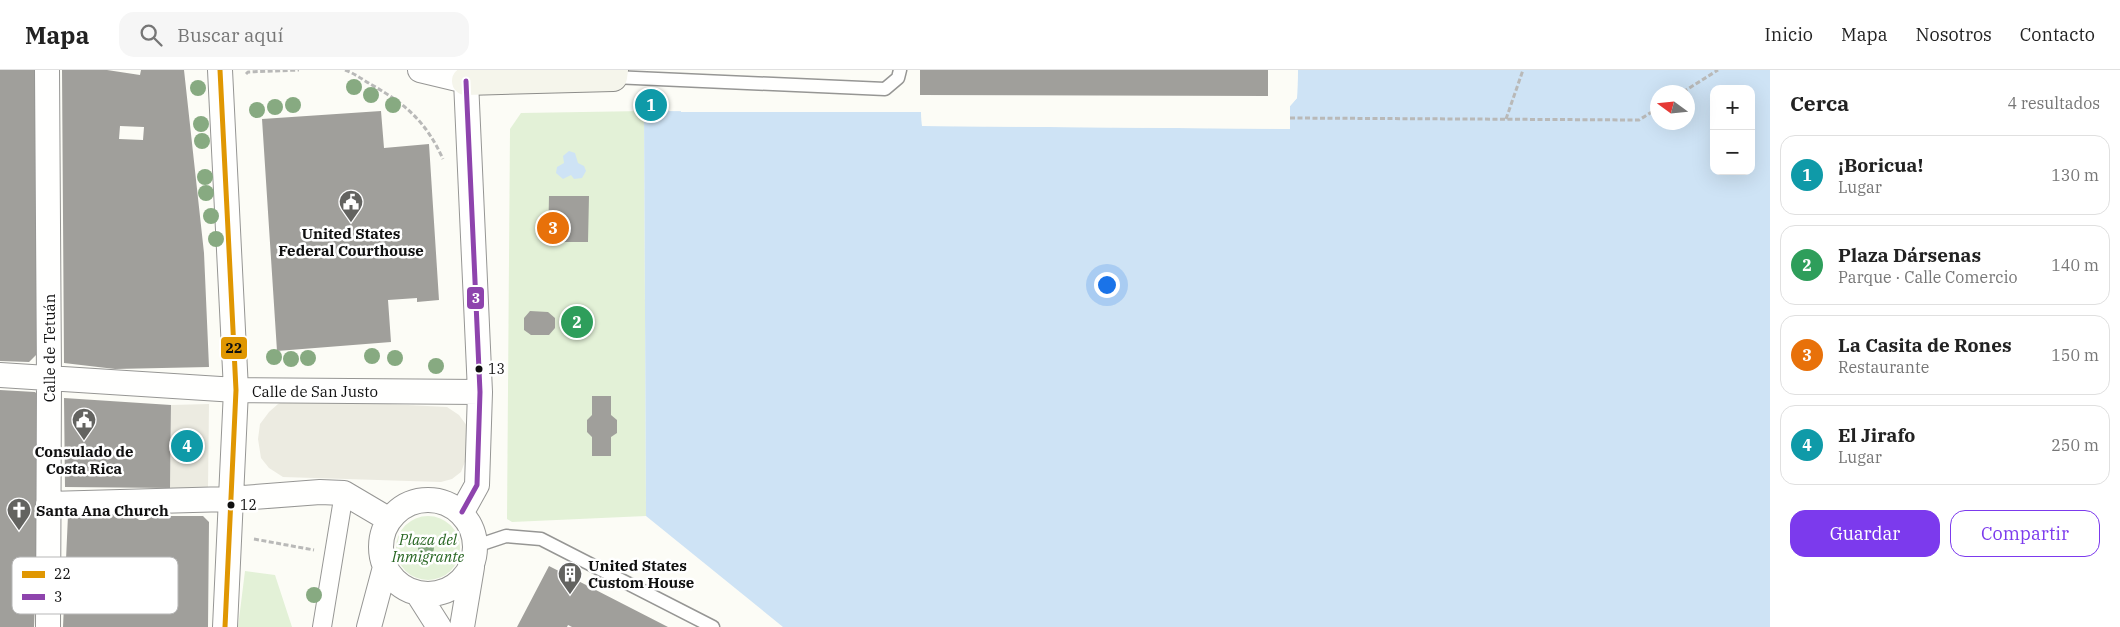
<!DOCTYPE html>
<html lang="es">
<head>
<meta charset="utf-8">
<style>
  body { margin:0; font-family:"IBM Plex Serif",serif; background:#f6f6f6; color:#222 }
  .controls { position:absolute; right:15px; top:15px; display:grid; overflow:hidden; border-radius:10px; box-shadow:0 5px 20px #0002 }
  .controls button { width:45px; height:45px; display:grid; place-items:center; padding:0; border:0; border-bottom:1px solid #e0e0e0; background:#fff; color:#222; font:25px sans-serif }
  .compass { position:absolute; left:1650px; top:15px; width:45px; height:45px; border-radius:50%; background:#fff; box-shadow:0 5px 20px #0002; rotate:285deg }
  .you { position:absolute; left:1106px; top:214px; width:18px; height:18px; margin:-12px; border:4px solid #fff; border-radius:50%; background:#1a73e8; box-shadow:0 0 0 8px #1a73e833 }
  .badge { display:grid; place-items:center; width:32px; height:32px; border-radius:50%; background:#7c3aed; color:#fff; font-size:16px; font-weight:700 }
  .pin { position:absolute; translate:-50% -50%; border:2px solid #fff; box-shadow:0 1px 5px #0006 }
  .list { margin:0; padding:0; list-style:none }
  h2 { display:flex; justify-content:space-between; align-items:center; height:65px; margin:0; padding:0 20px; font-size:21px }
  h2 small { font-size:16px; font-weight:400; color:#767676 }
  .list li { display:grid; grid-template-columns:32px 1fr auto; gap:15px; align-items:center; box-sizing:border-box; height:80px; margin:0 10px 10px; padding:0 10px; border:1px solid #e0e0e0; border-radius:15px }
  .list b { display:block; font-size:19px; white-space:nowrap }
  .list p { margin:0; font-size:16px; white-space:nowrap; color:#767676 }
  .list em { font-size:16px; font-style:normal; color:#767676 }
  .actions { display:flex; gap:10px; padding:15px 20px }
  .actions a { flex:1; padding:11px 0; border:1px solid #7c3aed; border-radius:15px; text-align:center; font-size:18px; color:#7c3aed }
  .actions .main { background:#7c3aed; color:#fff }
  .icon { flex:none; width:28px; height:28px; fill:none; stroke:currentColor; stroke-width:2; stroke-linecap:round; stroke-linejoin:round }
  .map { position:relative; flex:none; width:1770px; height:557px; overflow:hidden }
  header { display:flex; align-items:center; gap:30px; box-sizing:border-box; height:70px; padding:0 25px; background:#fff; border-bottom:1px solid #e0e0e0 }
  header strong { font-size:24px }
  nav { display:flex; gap:28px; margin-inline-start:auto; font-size:18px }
  .search { width:350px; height:45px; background:#f6f6f6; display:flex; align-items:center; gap:12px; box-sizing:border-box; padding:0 18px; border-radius:15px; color:#767676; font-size:19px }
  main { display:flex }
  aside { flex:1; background:#fff }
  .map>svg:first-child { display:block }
</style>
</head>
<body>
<header>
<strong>Mapa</strong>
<div class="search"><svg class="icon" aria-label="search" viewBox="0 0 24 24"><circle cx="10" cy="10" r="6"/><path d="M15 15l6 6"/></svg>Buscar aquí</div>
<nav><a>Inicio</a><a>Mapa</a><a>Nosotros</a><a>Contacto</a></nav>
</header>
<main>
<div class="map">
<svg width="1770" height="557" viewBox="0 0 1770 557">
  <rect width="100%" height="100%" fill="#fcfcf6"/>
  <path fill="#e3f1d7" d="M644,41L646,446L512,452L507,449L510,59L521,43Z
    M396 478a32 32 0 1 1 64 0a32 32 0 1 1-64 0Z
    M245,501L275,505L292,557H238Z"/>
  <path fill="#ecebe1" d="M289,329L447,337L459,345L467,356L468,371L466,389L461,402L452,409L441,412L283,407L269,398L261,388L258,369L260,354L269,342L278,334Z
    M209,334L208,418H170L171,335Z"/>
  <path fill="#cee3f5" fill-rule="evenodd" d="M1298,0H1770V557H783L646,446L644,41L921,42L922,56L1290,59V36L1297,28ZM1714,19H1751V101H1714ZM1658,22H1688V52H1658Z
    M569,81L575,83L578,93L584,96L586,101L582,108L574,109L571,105L563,109L556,103L557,97L564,93L563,86Z"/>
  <path fill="#fcfcf6" d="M1295,0H1298L1297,28L1290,36V59L922,56L921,42H681V40H921L924,41V53L1288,56V36L1294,27Z"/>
  <path fill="#a09f9b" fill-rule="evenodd" d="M0,0H35L38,283L29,292L0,291Z
    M62,0H107L140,5L141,0H184L204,183L209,297L115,299L64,293ZM120,56L144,57L143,70L119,69Z
    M920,0H1268V26L920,25Z
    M381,41L384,78L429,74L439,230L417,232V228L388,230L391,272L277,281L262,49Z
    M549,126H589L588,172H548Z
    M530,241L548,242L555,248V258L549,265H531L524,260V248Z
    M0,320L35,322L43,330L34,557H0Z
    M592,326H611V345L617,350V363L611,367V386H592V367L587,362V350L592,345Z
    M64,328L171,335L170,418L65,417Z
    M68,445H134L139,450H146L153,446H203L209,452L208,557H63Z
    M549,496L668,557H572L568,555L567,557H517Z"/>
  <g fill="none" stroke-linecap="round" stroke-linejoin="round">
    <defs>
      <path id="service" d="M613,7L885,19L898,8L900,0
        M476,476L506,466L541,469L713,557"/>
      <path id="pedestrian" d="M322,557L344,423"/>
      <path id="minor" d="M47,0L49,308L48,557
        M220,0L236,320L225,557
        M420,0L466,11L480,322L477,415L462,442
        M0,305L236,320L480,322
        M381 477a47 47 0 1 1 94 0a47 47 0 1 1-94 0Z
        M48,434L229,429L320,422L344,423L388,449
        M418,524L439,557
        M369,557L385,497
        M462,557L472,497"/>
      <path id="secondary" d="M466,11L613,7L614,0"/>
    </defs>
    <use href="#service" stroke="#969694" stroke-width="15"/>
    <use href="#pedestrian" stroke="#969694" stroke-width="20"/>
    <use href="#minor" stroke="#969694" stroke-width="26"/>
    <use href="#secondary" stroke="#8d8d8a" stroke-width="30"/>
    <path stroke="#b9b9b8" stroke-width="3" stroke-dasharray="5 2.5" stroke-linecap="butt" d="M345,0C354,3 363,10 372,15C407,35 426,52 443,89
      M246,4L248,2L299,0
      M1683,22L1718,0
      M1290,48L1639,50L1658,38
      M1506,49L1523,0
      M254,469L314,480"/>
    <use href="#service" stroke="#fffffe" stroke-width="12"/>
    <use href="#pedestrian" stroke="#fffffe" stroke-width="18"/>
    <use href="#minor" stroke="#fffffe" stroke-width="24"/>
    <use href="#secondary" stroke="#f5f5eb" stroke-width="28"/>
    <defs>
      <path id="bus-1" d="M220,0L236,320L225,557"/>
      <path id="bus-2" d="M462,442L477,415L480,322L466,11"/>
    </defs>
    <use href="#bus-1" stroke="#fff" stroke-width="9"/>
    <use href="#bus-2" stroke="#fff" stroke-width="9"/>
    <use href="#bus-1" stroke="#e09702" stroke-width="5"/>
    <use href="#bus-2" stroke="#8e44ad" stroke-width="5"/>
  </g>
  <g fill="#87aa81">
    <circle cx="354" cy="17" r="8"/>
    <circle cx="198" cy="18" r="8"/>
    <circle cx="371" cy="25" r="8"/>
    <circle cx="293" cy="35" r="8"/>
    <circle cx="393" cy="35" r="8"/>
    <circle cx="275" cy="37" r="8"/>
    <circle cx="257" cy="40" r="8"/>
    <circle cx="201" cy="54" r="8"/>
    <circle cx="202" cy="71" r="8"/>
    <circle cx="205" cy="107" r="8"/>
    <circle cx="206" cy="123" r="8"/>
    <circle cx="211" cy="146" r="8"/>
    <circle cx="216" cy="169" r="8"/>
    <circle cx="372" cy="286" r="8"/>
    <circle cx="274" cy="287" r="8"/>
    <circle cx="308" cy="288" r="8"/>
    <circle cx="395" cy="288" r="8"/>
    <circle cx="291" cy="289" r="8"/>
    <circle cx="436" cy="296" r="8"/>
    <circle cx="426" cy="478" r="8"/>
    <circle cx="314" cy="525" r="8"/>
  </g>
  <defs>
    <symbol id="civic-pin" viewBox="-11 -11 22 30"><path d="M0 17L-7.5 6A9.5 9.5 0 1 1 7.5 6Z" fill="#636360" stroke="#fff"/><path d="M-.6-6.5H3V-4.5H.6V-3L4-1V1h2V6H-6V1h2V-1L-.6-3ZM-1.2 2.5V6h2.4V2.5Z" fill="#fff"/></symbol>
    <symbol id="church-pin" viewBox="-11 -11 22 30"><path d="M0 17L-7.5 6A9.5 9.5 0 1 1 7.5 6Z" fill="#636360" stroke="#fff"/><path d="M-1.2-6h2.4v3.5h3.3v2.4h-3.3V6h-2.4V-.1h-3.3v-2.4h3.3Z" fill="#fff"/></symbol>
    <symbol id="building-pin" viewBox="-11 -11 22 30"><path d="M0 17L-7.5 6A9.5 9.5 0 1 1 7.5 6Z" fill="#636360" stroke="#fff"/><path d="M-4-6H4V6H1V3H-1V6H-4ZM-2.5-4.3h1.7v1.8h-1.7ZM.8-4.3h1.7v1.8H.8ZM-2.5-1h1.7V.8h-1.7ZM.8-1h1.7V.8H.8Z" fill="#fff"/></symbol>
  </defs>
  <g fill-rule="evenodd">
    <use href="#civic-pin" x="337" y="118" width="28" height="38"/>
    <use href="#civic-pin" x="70" y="336" width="28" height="38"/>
    <use href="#church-pin" x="5" y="426" width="28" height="38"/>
    <use href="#building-pin" x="556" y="490" width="28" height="38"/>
  </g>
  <g fill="#101010" stroke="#fff" stroke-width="2">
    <circle cx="479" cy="299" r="4.5"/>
    <circle cx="231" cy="435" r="4.5"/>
  </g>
  <g text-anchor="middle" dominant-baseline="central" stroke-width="5" stroke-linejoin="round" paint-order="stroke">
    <g font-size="14" fill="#101010" stroke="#fff" text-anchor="start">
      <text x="488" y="299">13</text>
      <text x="240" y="435">12</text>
    </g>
    <g font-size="15" font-weight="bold" fill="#101010" stroke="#fff">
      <text x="351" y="163">United States<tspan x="351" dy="17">Federal Courthouse</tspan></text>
      <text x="84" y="381">Consulado de<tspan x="84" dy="17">Costa Rica</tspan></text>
      <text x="36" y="440" text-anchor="start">Santa Ana Church</text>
      <text x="588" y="495" text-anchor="start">United States<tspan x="588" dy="17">Custom House</tspan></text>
    </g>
    <g font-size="15" fill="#101010" stroke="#fff">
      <text transform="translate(49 278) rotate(-90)">Calle de Tetuán</text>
      <text x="315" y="321">Calle de San Justo</text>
    </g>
    <g font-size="15" font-style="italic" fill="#286622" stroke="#fff">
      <text x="428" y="469">Plaza del<tspan x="428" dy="17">Inmigrante</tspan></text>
    </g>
  </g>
  <rect x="12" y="487" width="166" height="57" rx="8" fill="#fff" stroke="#b7b7b7" stroke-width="1"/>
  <rect x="22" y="501" width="23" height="7" fill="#e09702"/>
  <rect x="22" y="524" width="23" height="6" fill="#8e44ad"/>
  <g font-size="14" fill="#101010">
    <text x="54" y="509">22</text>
    <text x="54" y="532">3</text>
  </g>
  <g stroke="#fff" stroke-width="2">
    <rect x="466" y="216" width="19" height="24" rx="5" fill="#8e44ad"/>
    <rect x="220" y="266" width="28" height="24" rx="5" fill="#e09702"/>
  </g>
  <g font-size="14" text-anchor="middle" font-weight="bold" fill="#fff">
    <text x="476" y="233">3</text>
  </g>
  <g font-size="14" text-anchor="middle" font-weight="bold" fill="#111">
    <text x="234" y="283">22</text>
  </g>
</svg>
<div class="controls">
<button>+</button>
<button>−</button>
</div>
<svg class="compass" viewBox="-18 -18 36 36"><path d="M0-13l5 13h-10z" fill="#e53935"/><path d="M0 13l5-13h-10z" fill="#767676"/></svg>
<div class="you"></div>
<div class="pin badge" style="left:651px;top:35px;background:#0f9aa8">1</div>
<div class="pin badge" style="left:577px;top:252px;background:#2e9e5b">2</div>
<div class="pin badge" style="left:553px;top:158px;background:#e8710a">3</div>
<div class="pin badge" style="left:187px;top:376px;background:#0f9aa8">4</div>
</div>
<aside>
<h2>Cerca<small>4 resultados</small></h2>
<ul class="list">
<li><span class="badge" style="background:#0f9aa8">1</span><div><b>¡Boricua!</b><p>Lugar</p></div><em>130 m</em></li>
<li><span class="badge" style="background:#2e9e5b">2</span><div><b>Plaza Dársenas</b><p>Parque · Calle Comercio</p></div><em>140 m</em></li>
<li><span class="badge" style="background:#e8710a">3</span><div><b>La Casita de Rones</b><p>Restaurante</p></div><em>150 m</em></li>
<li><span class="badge" style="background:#0f9aa8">4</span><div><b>El Jirafo</b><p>Lugar</p></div><em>250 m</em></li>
</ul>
<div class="actions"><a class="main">Guardar</a><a>Compartir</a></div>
</aside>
</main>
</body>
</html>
